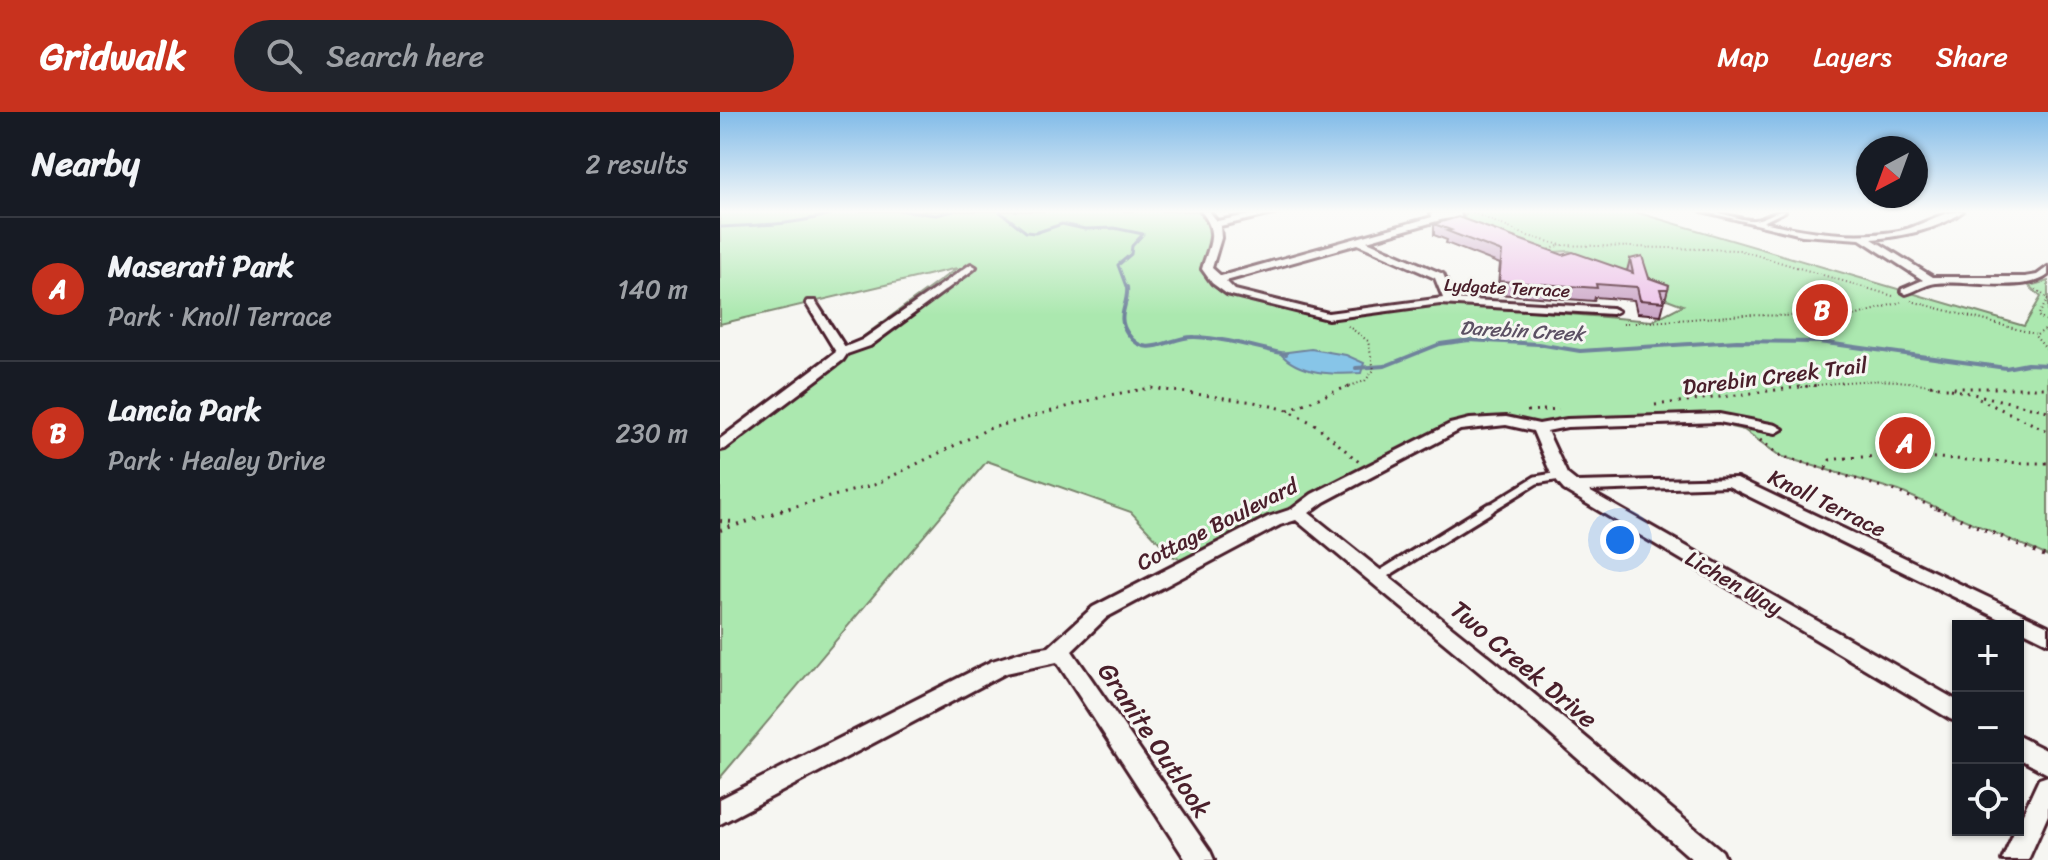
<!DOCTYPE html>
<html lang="en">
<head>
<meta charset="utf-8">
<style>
  body { margin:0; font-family:Sriracha,sans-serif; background:#20242c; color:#f1f3f6 }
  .controls { position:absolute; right:24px; bottom:24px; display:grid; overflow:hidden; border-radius:0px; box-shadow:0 2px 6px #0004 }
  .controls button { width:72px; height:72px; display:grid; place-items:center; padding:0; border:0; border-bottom:2px solid #363941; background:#171b24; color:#f1f3f6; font:40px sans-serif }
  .compass { position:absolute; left:1136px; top:24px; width:72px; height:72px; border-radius:50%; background:#171b24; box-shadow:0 2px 6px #0004; rotate:221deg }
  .you { position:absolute; left:900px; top:428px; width:28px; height:28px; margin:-20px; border:6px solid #fff; border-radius:50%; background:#1a73e8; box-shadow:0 0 0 12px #1a73e833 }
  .badge { display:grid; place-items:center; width:52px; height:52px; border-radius:50%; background:#c8321e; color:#fff; font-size:26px; font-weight:700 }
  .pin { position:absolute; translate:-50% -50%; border:4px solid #fff; box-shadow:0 2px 8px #0006 }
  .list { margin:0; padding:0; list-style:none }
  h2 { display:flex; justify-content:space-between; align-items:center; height:104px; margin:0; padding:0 32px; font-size:34px }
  h2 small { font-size:26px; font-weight:400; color:#9ea1a6 }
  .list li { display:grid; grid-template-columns:52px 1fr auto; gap:24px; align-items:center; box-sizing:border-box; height:144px; padding:0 32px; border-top:2px solid #363941 }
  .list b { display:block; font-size:30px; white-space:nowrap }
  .list p { margin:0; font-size:26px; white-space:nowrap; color:#9ea1a6 }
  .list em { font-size:26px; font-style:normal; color:#9ea1a6 }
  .icon { flex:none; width:44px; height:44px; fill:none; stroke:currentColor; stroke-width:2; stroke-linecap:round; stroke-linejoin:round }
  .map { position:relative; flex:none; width:1328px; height:748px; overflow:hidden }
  header { display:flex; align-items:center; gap:48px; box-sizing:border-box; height:112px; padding:0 40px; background:#c8321e; color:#fff }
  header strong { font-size:38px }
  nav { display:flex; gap:44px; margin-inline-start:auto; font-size:28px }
  .search { width:560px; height:72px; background:#20242c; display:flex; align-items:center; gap:20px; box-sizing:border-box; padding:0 28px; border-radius:44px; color:#9ea1a6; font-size:30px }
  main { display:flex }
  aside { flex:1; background:#171b24 }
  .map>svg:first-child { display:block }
</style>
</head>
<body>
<header>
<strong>Gridwalk</strong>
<div class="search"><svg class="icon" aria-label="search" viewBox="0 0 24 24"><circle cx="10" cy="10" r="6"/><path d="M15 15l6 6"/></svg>Search here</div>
<nav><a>Map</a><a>Layers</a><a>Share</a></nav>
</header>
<main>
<aside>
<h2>Nearby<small>2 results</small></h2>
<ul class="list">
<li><span class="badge">A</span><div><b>Maserati Park</b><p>Park · Knoll Terrace</p></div><em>140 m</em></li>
<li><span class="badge">B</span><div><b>Lancia Park</b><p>Park · Healey Drive</p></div><em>230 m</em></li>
</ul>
</aside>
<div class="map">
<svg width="1328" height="748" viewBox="0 0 1328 748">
  <rect width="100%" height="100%" fill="#f6f6f2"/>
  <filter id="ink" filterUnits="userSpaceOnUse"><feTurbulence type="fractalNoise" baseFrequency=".0125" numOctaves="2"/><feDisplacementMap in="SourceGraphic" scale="16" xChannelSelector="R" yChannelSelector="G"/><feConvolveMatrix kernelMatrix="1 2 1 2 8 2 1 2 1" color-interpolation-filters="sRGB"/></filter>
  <g filter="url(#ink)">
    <path fill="#abe8af" stroke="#7a846d" stroke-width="2" d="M0,99H479C502,121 486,131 480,158L499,179L511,184L613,207L730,192L932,209L963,193L843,148L858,142L849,139L834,140L748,109L744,106L747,99H912L1304,214L1321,185L1309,174L1328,169V444L1179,379L1060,344L1024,318L1011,315L999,302L825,312L781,305L737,310L575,397L552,404L464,449L452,444L411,400L267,349L0,666V341L123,250L130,241L129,235L237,156L0,212Z"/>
    <path fill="#87c5e8" stroke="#6f839c" stroke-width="2" d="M591,237L626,243L644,251L641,261C615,263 579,263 560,241Z"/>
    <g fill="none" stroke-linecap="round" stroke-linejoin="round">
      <path stroke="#6f839c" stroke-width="3" d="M184,99L216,103L234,99
        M279,99L306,120L315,121L342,112L365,117L394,116L423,122L412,134L411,142L398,153L407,177
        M0,115C41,113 80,113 119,99"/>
      <path stroke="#6f839c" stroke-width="4" d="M407,175C409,193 395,204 408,222C427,250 451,223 475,225C505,226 537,236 566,242
        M636,256L665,254L720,232L749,228L818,232L860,239L1017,229L1099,230L1286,256L1307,252L1328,253"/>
      <defs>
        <path id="service-far1" d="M767,398L816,368L840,364"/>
        <path id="service" d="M658,465L770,396"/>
        <path id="minor" d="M481,99H489L497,109L550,99H565L500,114L501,126L492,156L501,164L712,105L711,101H733L732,99H740L741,105L724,107L647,129L723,162L734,187L892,196L898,199L892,202L720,192L608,207L507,182L492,171L482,157C489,132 499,122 481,99ZM638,132L715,166L723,186L608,201L515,178L506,169Z
          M982,99C999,98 1019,109 1034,108C1045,107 1053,99 1065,99L1043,110C1087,120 1134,127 1179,119C1200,115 1221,99 1243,99C1219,118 1182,124 1152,127L1213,165H1305L1317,163L1328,155V163C1307,181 1244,168 1216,171C1206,172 1196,179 1186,182L1181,179L1182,177L1203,168L1140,127L1082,123Z
          M251,152L256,155L254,157L150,234L127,242L123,248L5,337L0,338V327L116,240L86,191L87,189H95L125,235L142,228Z
          M999,302L1056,313L1063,317L1056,321L999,310L847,315L827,319L847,362L857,370L1017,366L1328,514V531L1008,374L869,379L1238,589V610L1230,607L844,378L832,364L813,319L786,313L740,318L604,390L589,401L778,552L1002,739L1006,748H973L764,564L576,408L560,413L387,505L352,539L490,739L494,748H466L337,550L286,561L0,712V687L272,549L304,539L329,535L373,495L548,405L572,397L592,382L730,312L750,307L786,305L819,312L847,307Z
          M1298,624L1328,639V662L1298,646Z
          M1328,664V703L1308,748H1282L1295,718H1298V712L1319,667Z"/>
      </defs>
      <use href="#service-far1" stroke="#4a1f2b" stroke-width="13"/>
      <use href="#service" stroke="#4a1f2b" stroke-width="15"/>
      <use href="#minor" stroke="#4a1f2b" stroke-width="6"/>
      <path stroke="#4a1f2b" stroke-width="2" stroke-dasharray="1 3" stroke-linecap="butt" d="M749,99L808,124L841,133L1019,138L1173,184
        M826,139L841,133
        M1316,177L1328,187L1318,204L1328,211
        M1191,189L1315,222
        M903,212L1024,203L1131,205L1181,190
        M1328,216L1315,224L1328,239
        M626,275L645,269L654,258L648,229L628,214
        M1081,275C1132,269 1168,264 1219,275"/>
      <path stroke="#4a1f2b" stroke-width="3" stroke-dasharray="2 6" stroke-linecap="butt" d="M1210,273L1224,276H1328
        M1231,277L1328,299
        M1259,287L1328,319
        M935,293L1097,273
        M568,298L632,273
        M807,299L839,297
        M1040,328L1061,344L1178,380L1220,398
        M1106,356L1110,348C1182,338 1256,352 1328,351
        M61,398L154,373L268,317L389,283L431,276L534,290L568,298L596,313L639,350"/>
      <path stroke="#4a1f2b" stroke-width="4" stroke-dasharray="2 7" stroke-linecap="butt" d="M1215,396L1328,445
        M0,409L13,410
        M0,418L70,396"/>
      <use href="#service-far1" stroke="#f6f6f2" stroke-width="7"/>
      <use href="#service" stroke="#f6f6f2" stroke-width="9"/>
      <use href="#minor" fill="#f6f6f2" fill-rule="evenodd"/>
    </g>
    <path fill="#cca7c8" stroke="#4a1f2b" stroke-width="2" d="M714,112L907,159L910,147L929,166L949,173L941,203L917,201L914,188L875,185L874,189L777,182L780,152L726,131L727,128L714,123Z"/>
    <path fill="#edc2e9" stroke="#4a1f2b" stroke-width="2" d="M738,105L843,143L853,140L913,161L910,147L922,144L929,166L949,173L948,177H940L944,190L920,188L917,175L876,172L877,176L779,169L782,140L727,119L731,118L714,112Z"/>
  </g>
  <linearGradient id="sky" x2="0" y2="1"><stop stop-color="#81bbe8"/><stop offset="0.49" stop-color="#fbfbf9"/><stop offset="1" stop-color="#fbfbf9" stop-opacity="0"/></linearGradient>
  <rect width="1328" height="203" fill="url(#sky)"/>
  <g text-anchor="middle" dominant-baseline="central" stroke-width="6" stroke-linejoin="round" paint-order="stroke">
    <g font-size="18" fill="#4a1f2b" stroke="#f6f6f2">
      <text transform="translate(787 176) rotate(3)">Lydgate Terrace</text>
    </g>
    <g font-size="20" font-style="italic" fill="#5c5164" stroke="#f6f6f2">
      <text transform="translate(802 219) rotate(3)">Darebin Creek</text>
    </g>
    <g font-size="22" fill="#4a1f2b" stroke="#f6f6f2">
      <text transform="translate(1055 264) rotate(-7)">Darebin Creek Trail</text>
      <text transform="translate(1107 391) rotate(26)">Knoll Terrace</text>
      <text transform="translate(497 412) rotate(-27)">Cottage Boulevard</text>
      <text transform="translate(1014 471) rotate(30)">Lichen Way</text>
    </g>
    <g font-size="26" fill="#4a1f2b" stroke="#f6f6f2">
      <text transform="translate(804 552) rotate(40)">Two Creek Drive</text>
      <text transform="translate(435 628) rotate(56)">Granite Outlook</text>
    </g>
  </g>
</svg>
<div class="controls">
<button>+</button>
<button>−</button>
<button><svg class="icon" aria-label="locate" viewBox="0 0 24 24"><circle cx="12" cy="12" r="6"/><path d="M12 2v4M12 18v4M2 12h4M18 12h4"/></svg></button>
</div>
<svg class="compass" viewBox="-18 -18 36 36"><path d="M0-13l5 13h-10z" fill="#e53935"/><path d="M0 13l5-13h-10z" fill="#9ea1a6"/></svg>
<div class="you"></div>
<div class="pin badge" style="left:1185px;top:331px">A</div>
<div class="pin badge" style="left:1102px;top:198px">B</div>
</div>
</main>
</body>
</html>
